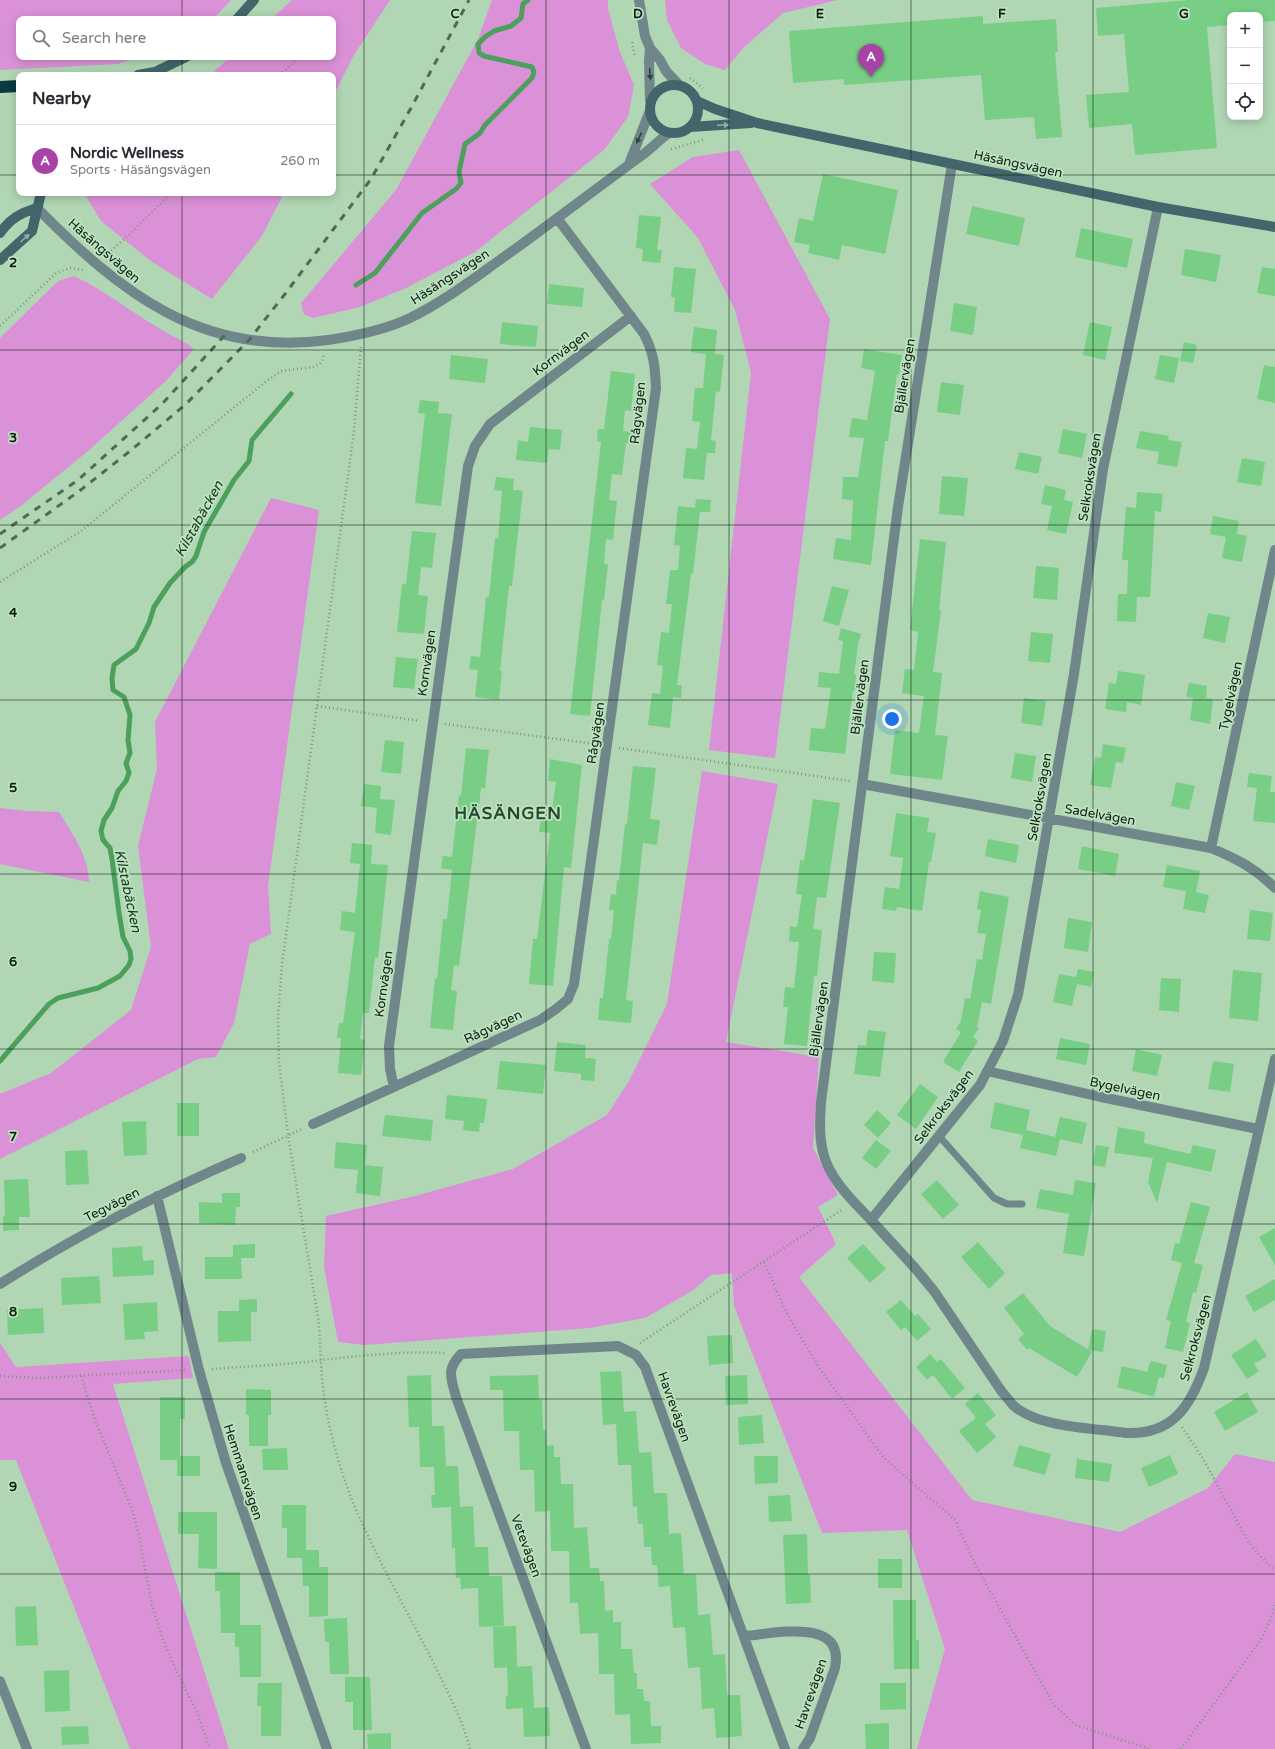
<!DOCTYPE html>
<html lang="en">
<head>
<meta charset="utf-8">
<style>
  body { margin:0; font-family:"Varela Round",sans-serif; background:#f7f7f7; color:#2b2b33 }
  .controls { position:absolute; right:12px; top:12px; display:grid; overflow:hidden; border-radius:8px; box-shadow:0 2px 10px #0003 }
  .controls button { width:36px; height:36px; display:grid; place-items:center; padding:0; border:0; border-bottom:1px solid #e1e1e2; background:#fff; color:#2b2b33; font:20px sans-serif }
  .you { position:absolute; left:892px; top:719px; width:14px; height:14px; margin:-10px; border:3px solid #fff; border-radius:50%; background:#1a73e8; box-shadow:0 0 0 6px #1a73e833 }
  .badge { display:grid; place-items:center; width:26px; height:26px; border-radius:50%; background:#a842a7; color:#fff; font-size:13px; font-weight:700 }
  .pin { position:absolute; translate:-50% -33px; filter:drop-shadow(0 1px 2px #0008) }
  .pin::after { content:''; position:absolute; top:21px; width:14px; height:12px; background:inherit; clip-path:polygon(0 0,100% 0,50% 100%) }
  .list { margin:0; padding:0; list-style:none }
  h2 { display:flex; justify-content:space-between; align-items:center; height:52px; margin:0; padding:0 16px; font-size:17px }
  h2 small { font-size:13px; font-weight:400; color:#7c7c81 }
  .list li { display:grid; grid-template-columns:26px 1fr auto; gap:12px; align-items:center; box-sizing:border-box; height:72px; padding:0 16px; border-top:1px solid #e1e1e2 }
  .list b { display:block; font-size:15px; white-space:nowrap }
  .list p { margin:0; font-size:13px; white-space:nowrap; color:#7c7c81 }
  .list em { font-size:13px; font-style:normal; color:#7c7c81 }
  .icon { flex:none; width:22px; height:22px; fill:none; stroke:currentColor; stroke-width:2; stroke-linecap:round; stroke-linejoin:round }
  .map { position:relative; flex:none; width:1275px; height:1749px; overflow:hidden }
  .search { position:absolute; background:#fff; box-shadow:0 2px 10px #0003; left:16px; top:16px; width:320px; height:44px; display:flex; align-items:center; gap:10px; box-sizing:border-box; padding:0 14px; border-radius:8px; color:#7c7c81; font-size:15px }
  .panel { position:absolute; background:#fff; box-shadow:0 2px 10px #0003; left:16px; top:72px; width:320px; height:124px; border-radius:8px }
  .map>svg:first-child { display:block }
</style>
</head>
<body>
<div class="map">
<svg width="1275" height="1749" viewBox="0 0 1275 1749">
  <rect width="100%" height="100%" fill="#b0d6b4"/>
  <path fill="#db91d8" d="M0,0H231L213,19H19V57H142L117,64L0,70Z
    M292,0H390L354,55L333,96V75H210L230,57H333V19H271Z
    M492,0H608V9L620,52L634,85L628,117L604,150L475,252L406,288L360,307L313,318L304,314L301,303L396,190L478,39Z
    M665,0H838L783,13L743,48L725,70L705,64L681,48L667,20Z
    M739,150L830,319L775,758L709,750L751,373L735,310L698,238L650,184L693,157Z
    M84,193H284L262,236L212,299L152,262L101,221Z
    M74,276C105,290 132,313 162,330C173,337 184,340 194,349L166,381L88,451L22,505L0,520V338L58,281Z
    M271,498L319,510L268,886L271,934L250,944L234,1023L216,1057L198,1059L0,1159V1094L51,1073L131,1010L151,947L138,846L157,769L155,722Z
    M702,771L778,784L726,1042L819,1057L813,1148L838,1195L818,1207L836,1244L799,1277L972,1500L1120,1532L1208,1488L1235,1454L1275,1462V1749H917L945,1649L907,1530L822,1533L734,1306L732,1273L711,1275L692,1291L645,1318L589,1328L365,1345L338,1342L324,1267L326,1216L415,1196L513,1169L607,1115L629,1081L667,1004Z
    M0,808L27,811L59,812C72,833 89,857 89,882L0,864Z
    M0,1343L16,1367L189,1356L193,1378L113,1384L229,1749H130L16,1460H0Z"/>
  <g fill="none" stroke-linecap="round" stroke-linejoin="round">
    <path stroke="#4ba05b" stroke-width="5" d="M356,285L375,273L422,213L456,189L461,183L459,172L465,144L480,133L485,125L532,78L534,72L532,67L484,56L479,53L478,44L485,37L494,31L511,26L521,18L523,4L528,0
      M0,1061L49,1004L58,998L98,988L120,976L129,965L131,959L130,951L123,937L119,913L112,859L110,848L103,840L101,831L104,820L112,808L118,791L126,781L129,773L126,763L130,753L128,740L130,715L124,697L113,690L112,678L114,665L136,649L149,623L154,607L170,583L185,567L192,562L196,556L204,532L234,480L249,461L252,440L291,394"/>
  </g>
  <path fill="#79ce86" d="M1188,0H1275V21L1260,22V15H1230V25L1207,27L1217,148L1135,155L1132,124L1089,128L1086,95L1129,92L1124,34L1098,36L1096,8Z
    M983,16V24L1056,19L1058,52H1055L1062,137L1036,139L1034,117L985,120L981,75L844,85V79L793,83L789,31Z
    M823,174L898,190L885,254L842,245L839,260L808,253L810,245L794,242L799,218L813,221Z
    M972,206L1025,218L1019,246L966,234Z
    M639,215L661,217L657,250H662L660,263L642,261L643,249L636,248Z
    M1081,228L1133,239L1127,268L1075,257Z
    M1185,249L1221,255L1216,282L1181,275Z
    M674,267L696,269L691,313L674,312L675,298L671,297Z
    M1262,267L1275,269V296L1257,293Z
    M549,284L584,288L582,307L547,304Z
    M954,303L977,307L973,335L950,331Z
    M502,322L538,326L536,347L500,344Z
    M1090,322L1112,327L1105,360L1083,355Z
    M694,327L717,330L715,354L724,355L720,392L716,391L711,440L716,441L715,453H707L704,480L683,478L686,448L697,449L700,422L692,421L695,388H703L706,354L691,352Z
    M1184,342L1197,345L1193,363L1180,361Z
    M864,349L902,355L899,375L897,374L888,441H885L871,565L833,559L836,538L851,540L853,500L842,499L843,477H858L864,438L849,437L852,418L867,420L875,371L861,368Z
    M451,355L488,359L485,383L449,379Z
    M1160,355L1179,358L1174,383L1155,379Z
    M1264,365L1275,367V403L1257,399Z
    M611,371L635,374L631,411L625,410L623,431L639,433L638,444L626,443L622,475L612,474L609,500L617,501L613,540L606,539L604,564H608L604,600H602L590,716L570,714L601,442L597,441L598,429H604Z
    M941,382L964,385L960,415L937,412Z
    M420,400L439,402L438,413L452,414L441,506L415,503L425,414L418,413Z
    M530,427L562,430L560,450L549,449L547,463L516,460L518,440L528,442Z
    M1063,429L1087,434L1082,458L1058,453Z
    M1140,431L1169,436L1168,440L1182,442L1177,467L1157,464L1159,452L1136,448Z
    M1019,452L1042,457L1038,474L1015,469Z
    M1242,458L1265,462L1261,486L1237,482Z
    M942,476L968,478L964,516L939,514Z
    M496,477L514,479L513,490L523,491L512,586H509L500,671H502L499,700L475,697L478,670L469,669L471,656L480,657L486,597H489L495,538H498L502,491L494,490Z
    M1045,485L1066,490L1064,500L1073,502L1066,534L1047,530L1052,506L1041,504Z
    M1137,492L1163,494L1161,512L1155,511L1150,597H1137L1136,622L1117,621L1118,594H1127L1128,560H1122L1126,507L1136,508Z
    M696,499L711,500L710,512H700L693,574H691L677,685H682L681,698L673,697L670,728L648,725L652,693L660,694L663,666L657,665L661,632L669,633L672,604H666L670,570H678L680,546L674,545L678,506L695,508Z
    M1213,516L1239,521L1237,534L1247,536L1242,562L1222,558L1226,537L1210,534Z
    M412,531L436,533L432,568L421,567L418,595L428,596L424,634L397,632L402,584H406Z
    M920,539L946,542L939,610H941L933,672L942,673L935,735L948,736L942,780L890,774L895,730L919,733L924,696L902,693L905,669L914,670L918,632L910,630Z
    M1036,566L1059,568L1057,600L1033,598Z
    M832,586L849,590L839,626L823,621Z
    M1208,613L1230,617L1225,643L1203,638Z
    M841,628L861,634L858,645L854,675H856L855,690H853L845,754L809,750L811,728L825,729L831,688L818,687L819,672L839,674L843,641L838,640Z
    M1031,632L1053,634L1050,663L1028,661Z
    M396,657L418,659L414,689L393,687Z
    M1118,671L1145,675L1141,705L1127,702L1126,712L1105,709L1109,683L1116,684Z
    M1189,683L1207,686L1206,698L1213,699L1210,724L1190,720L1193,698L1186,697Z
    M1024,698L1046,701L1042,726L1021,723Z
    M385,740L404,742L401,774L381,772Z
    M1103,744L1126,748L1123,763L1116,762L1111,788L1090,785L1095,757L1101,758Z
    M466,748L489,750L485,788H481L459,966L454,965L451,990L457,991L453,1030L430,1028L435,978L437,979L443,919H447L452,870L441,868L443,856L452,857L459,795L461,796Z
    M1015,753L1036,756L1032,782L1011,778Z
    M550,759L582,765L571,868L564,867L553,986L529,984L533,939H537L550,833L539,832L541,817L551,818L556,782L548,781Z
    M633,766L656,768L650,819L660,820L657,845L643,843L626,1000L633,1001L631,1023L598,1020L600,998H603L609,939H611L614,910H609L611,894L616,895L617,880L619,881L625,824H627Z
    M1249,773L1272,776L1270,792H1275V823L1253,821L1257,788L1247,787Z
    M1176,782L1195,786L1189,810L1171,806Z
    M364,784L381,786L380,799L395,800L391,835L375,833L377,808L361,806Z
    M813,799L840,803L826,898L817,897L813,929L822,930L817,976H814L807,1046L784,1044L788,1007H783L785,987L794,988L799,942L789,941L790,926L797,927L802,895L796,894L800,860L804,861Z
    M896,813L929,818L927,832L936,833L931,862H929L922,911L897,907L896,911L882,909L885,887L899,889L903,858L890,856Z
    M988,839L1019,845L1016,863L985,856Z
    M352,843L372,845L371,864L388,865L378,958L375,957L369,1013H363L360,1039L365,1040L361,1075L338,1073L341,1038H337L339,1023H343L355,932L340,930L342,911L355,913L360,864L350,863Z
    M1082,846L1119,854L1115,876L1078,869Z
    M1167,865L1200,871L1196,892L1209,895L1205,913L1183,909L1186,891L1163,887Z
    M980,891L1009,897L991,1004L982,1002L977,1027L979,1028L973,1037L978,1041L959,1072L943,1062L961,1032L956,1029L961,1021L965,998L970,999L977,959L982,960L986,934L977,933L981,910L977,909Z
    M1250,910L1273,913L1270,941L1247,939Z
    M1068,918L1092,922L1088,952L1064,948Z
    M874,952L896,953L894,983L872,981Z
    M1078,969L1094,972L1091,987L1077,984L1072,1006L1053,1002L1059,974L1076,977Z
    M1233,970L1262,973L1258,1021L1229,1018Z
    M1161,978L1181,979L1179,1012L1159,1010Z
    M868,1030L886,1032L880,1077L854,1074L858,1045L866,1046Z
    M1060,1038L1090,1044L1086,1065L1056,1059Z
    M557,1042L586,1045L585,1058L596,1059L594,1081L581,1080V1074L554,1071Z
    M1136,1049L1162,1055L1157,1076L1132,1071Z
    M500,1061L546,1065L543,1094L497,1089Z
    M1213,1061L1234,1064L1230,1092L1208,1089Z
    M920,1084L938,1097L916,1129L897,1115Z
    M447,1095L487,1099L484,1123H480L479,1132L463,1130L464,1121L445,1119Z
    M995,1102L1030,1110L1026,1130L1055,1137L1060,1117L1087,1123L1082,1144L1060,1139L1056,1156L1020,1148L1023,1135L990,1128Z
    M177,1103H199V1136H177Z
    M877,1110L891,1123L878,1138L864,1125Z
    M385,1115L433,1120L431,1141L382,1136Z
    M146,1121L147,1155L124,1156L122,1122Z
    M1118,1127L1145,1132L1144,1143L1190,1154L1193,1145L1216,1150L1211,1172L1167,1162L1157,1203L1148,1182L1153,1158L1114,1153Z
    M876,1140L891,1151L876,1169L862,1158Z
    M336,1142L367,1145L365,1165L383,1167L380,1196L356,1193L358,1170L334,1168Z
    M1096,1145L1109,1147L1105,1167L1092,1165Z
    M87,1150L89,1184L66,1185L65,1151Z
    M28,1179L30,1217H19V1230L3,1231V1216H5L4,1180Z
    M937,1180L959,1205L943,1219L921,1194Z
    M1075,1180L1096,1183L1084,1256L1063,1253L1069,1214L1036,1208L1040,1189L1073,1195Z
    M222,1193H240V1207H236L235,1225L199,1223V1202L222,1203Z
    M1191,1202L1210,1207L1194,1263L1203,1265L1196,1293L1193,1292L1186,1322L1190,1323L1183,1352L1165,1348L1171,1321L1166,1320L1182,1263L1171,1260L1175,1243L1179,1244Z
    M1275,1228V1265L1259,1237Z
    M978,1242L1005,1273L989,1289L961,1257Z
    M255,1244V1258H241L242,1279H205V1257H233V1245Z
    M863,1244L886,1269L870,1283L847,1258Z
    M142,1246L143,1261L154,1260V1275L113,1277L112,1248Z
    M99,1276L101,1303L62,1305L61,1278Z
    M1275,1279V1300L1254,1312L1245,1296Z
    M1023,1293L1050,1326L1092,1352L1077,1377L1029,1348L1027,1350L1018,1339L1024,1334L1004,1308Z
    M257,1299V1312H251V1341L218,1342V1311H239V1300Z
    M901,1300L915,1316L918,1314L931,1329L917,1341L905,1327L901,1330L886,1312Z
    M157,1302L158,1331L144,1332L145,1339L125,1340L123,1304Z
    M43,1308L44,1333L8,1335L7,1310Z
    M1092,1329L1106,1331L1103,1352L1088,1350Z
    M732,1335L733,1363L709,1365L707,1336Z
    M1256,1339L1267,1356L1254,1364L1259,1371L1247,1379L1231,1355Z
    M930,1354L937,1362L941,1359L965,1388L952,1399L933,1375L927,1380L916,1367Z
    M1151,1361L1167,1365L1164,1378L1159,1377L1154,1397L1117,1387L1122,1366L1147,1372Z
    M621,1371L624,1412L636,1411L639,1453L651,1452L654,1493H667L669,1534L681,1533L684,1574H696L698,1615L710,1614L713,1655L725,1654L727,1695H740L742,1736L716,1738L714,1708L702,1709L700,1667L688,1668L685,1627L673,1628L670,1586L659,1587L657,1565H652L651,1547H644L643,1524H638L637,1506L633,1507L631,1465H618L616,1424L603,1425L600,1372Z
    M431,1375L432,1426H444L446,1466H458L460,1507L473,1506L475,1547H488L489,1576H502L504,1626L479,1627L478,1588L461,1589L460,1578H456L455,1548H452L451,1507L432,1508L431,1495H435L434,1467H420L419,1427H409L407,1376Z
    M538,1375L539,1400L542,1399L543,1430H546L547,1446L554,1445V1457H560L561,1484H573L574,1528L587,1527L590,1568H599L600,1581H604L605,1611L613,1610V1622H621V1649H632L634,1673H637V1689H643L644,1701H650L651,1726H661V1743L631,1744L630,1714L615,1715L614,1674H599L598,1633L580,1634L578,1603H570L569,1551H551L550,1511L535,1512L534,1470H520L519,1431H504L503,1390H490V1376Z
    M747,1375L748,1404L726,1405L725,1376Z
    M246,1389L271,1390V1415H268V1446H249V1415H246Z
    M1247,1392L1258,1412L1225,1431L1214,1412Z
    M978,1393L996,1415L985,1424L996,1437L977,1453L959,1431L976,1418L965,1404Z
    M160,1397H185V1419H180V1456H200V1476H177V1460H160Z
    M762,1415L764,1443L739,1445L738,1417Z
    M1019,1445L1051,1454L1045,1475L1013,1466Z
    M287,1448L288,1470H263L262,1449Z
    M1170,1455L1178,1474L1149,1487L1141,1468Z
    M754,1456H778V1483L755,1484Z
    M1077,1459L1112,1464L1109,1482L1075,1478Z
    M790,1495L792,1521L769,1522L768,1496Z
    M282,1505H306V1550H319V1567H328V1616L309,1617V1586H303L302,1558H287V1528H282Z
    M178,1512H217V1569L198,1568L199,1534H178Z
    M807,1534L808,1575H810L811,1603L786,1604L783,1535Z
    M878,1559H902V1588H878Z
    M215,1572H240V1625H261V1677H240L239,1647H235V1633H221L220,1591H215Z
    M893,1600H916V1640H919V1669H894Z
    M36,1606L38,1645L16,1646L15,1607Z
    M347,1618L349,1674H330L329,1642H325L324,1619Z
    M516,1626L517,1667L494,1668L493,1627Z
    M532,1666L534,1708L549,1707L550,1736L524,1737L523,1708L506,1709V1696H508L507,1667Z
    M69,1670L70,1711L45,1712L44,1671Z
    M345,1677H370L372,1730H353V1702H345Z
    M258,1683H282L281,1736H261V1706H257Z
    M880,1683H906V1709L880,1710Z
    M889,1723V1749H866L865,1724Z
    M88,1726L89,1744L62,1745L61,1727Z
    M391,1733V1749H368L367,1734Z"/>
  <g fill="none" stroke-linecap="round" stroke-linejoin="round">
    <path stroke="#7b997e" stroke-width="2.5" stroke-dasharray="1 3" stroke-linecap="butt" d="M632,42L635,57
      M279,75L300,57
      M690,78L703,88
      M671,149L703,140
      M105,256L132,232L171,193
      M0,326L56,273L70,268L83,270
      M361,347L354,431L282,965L278,1018L279,1062L288,1135L318,1317C321,1340 320,1364 323,1387C328,1429 340,1472 357,1512C379,1562 407,1611 432,1660C446,1689 462,1718 470,1749
      M0,582L81,531L268,380L281,371L314,367L322,362L324,353
      M317,706L420,721
      M445,724L595,744
      M619,748L850,781
      M253,1152L302,1129
      M764,1262L786,1312L820,1369L883,1457L955,1520L975,1564L1054,1705L1076,1725L1150,1749
      M640,1343L843,1209
      M212,1369C248,1366 286,1365 322,1360C363,1355 405,1351 446,1353
      M0,1376L39,1378L187,1370
      M81,1376L95,1420L133,1512L140,1541L152,1605L163,1640L176,1670L197,1712L210,1749
      M1182,1427L1205,1462L1247,1540L1260,1556L1275,1570
      M1181,1749L1262,1638L1271,1618L1275,1605"/>
    <path stroke="#6f878b" stroke-width="7" d="M939,1136L994,1198L1007,1204H1022"/>
    <path stroke="#6f878b" stroke-width="10" d="M639,0L645,36L650,48L660,60L666,71L678,84
      M650,48L649,61L650,100
      M629,164L649,113
      M1158,207L1103,469L1074,674L1018,995L1003,1041L980,1085L871,1220L915,1268L934,1291L1002,1392C1006,1396 1010,1402 1014,1406C1039,1428 1094,1428 1126,1433C1172,1435 1190,1407 1204,1368L1275,1059
      M37,208C121,293 201,357 328,340C355,336 385,330 410,318C441,303 469,282 497,262C546,227 593,191 641,156C651,149 659,140 669,133
      M862,784L1211,848C1237,859 1255,868 1275,888
      M1211,848L1275,550
      M987,1071L1101,1097L1258,1129
      M394,1087L390,1069L389,1046L468,466L475,446L490,424L631,316
      M313,1124L540,1020L556,1009L568,999L574,984L656,388C655,367 654,353 644,334L557,218
      M157,1196L199,1370L226,1463L327,1749
      M871,1220C853,1201 829,1179 823,1152C819,1136 820,1119 821,1102L898,507L952,164
      M0,1284C77,1235 158,1194 241,1158
      M744,1636C774,1634 845,1616 835,1668L810,1738L803,1749
      M0,1681L27,1749
      M586,1749L456,1397C451,1377 446,1370 461,1354L618,1346L636,1355L645,1367L785,1749"/>
    <path stroke="#42666c" stroke-width="10" d="M237,19L254,0
      M138,75L155,72L186,57
      M650 109a24 24 0 1 1 48 0a24 24 0 1 1-48 0Z
      M697,101L715,109L757,123L1158,207L1275,227
      M690,127L751,123
      M0,233C10,219 20,213 37,208
      M0,260L32,231L41,193"/>
    <path stroke="#0a3a40" stroke-width="12" d="M0,87L19,86"/>
    <path stroke="#526a55" stroke-width="3" stroke-dasharray="7 7" stroke-linecap="butt" d="M0,534L78,480L162,404L225,335
      M0,548L82,489L130,451L186,404L249,340L285,294L371,179L411,108L469,0"/>
  </g>
  <defs><path id="oneway-solid" d="M-6-.8H1V-3.2L6.5 0L1 3.2V.8H-6Z"/></defs>
  <g fill="#31433c">
    <use href="#oneway-solid" transform="translate(650 74) rotate(86)"/>
    <use href="#oneway-solid" transform="translate(639 138) rotate(115)"/>
  </g>
  <g fill="#8cb19f">
    <use href="#oneway-solid" transform="translate(723 125) rotate(-3)"/>
    <use href="#oneway-solid" transform="translate(25 238) rotate(-42)"/>
  </g>
  <path fill="none" stroke="#101e12" stroke-width="1" stroke-opacity="0.55" d="M182,0V19M364,0V1749M546,0V1749M729,0V1749M911,0V1749M1093,0V1749M182,57V75M0,175H19M333,175H1275M182,193V1749M0,350H1275M0,525H1275M0,700H1275M0,874H1275M0,1049H1275M0,1224H1275M0,1399H1275M0,1574H1275"/>
  <g text-anchor="middle" dominant-baseline="central" stroke-width="3.5" stroke-linejoin="round" paint-order="stroke">
    <g font-size="13" fill="#101e12" stroke="#bde3c1">
      <text transform="translate(1018 164) rotate(12)">Häsängsvägen</text>
      <text transform="translate(104 251) rotate(41)">Häsängsvägen</text>
      <text transform="translate(450 277) rotate(-33)">Häsängsvägen</text>
      <text transform="translate(561 353) rotate(-37)">Kornvägen</text>
      <text transform="translate(905 376) rotate(-81)">Bjällervägen</text>
      <text transform="translate(638 413) rotate(-84)">Rågvägen</text>
      <text transform="translate(1090 477) rotate(-81)">Selkroksvägen</text>
      <text transform="translate(427 663) rotate(-82)">Kornvägen</text>
      <text transform="translate(1231 696) rotate(-78)">Tygelvägen</text>
      <text transform="translate(860 697) rotate(-83)">Bjällervägen</text>
      <text transform="translate(596 733) rotate(-82)">Rågvägen</text>
      <text transform="translate(1040 797) rotate(-80)">Selkroksvägen</text>
      <text transform="translate(1100 815) rotate(10)">Sadelvägen</text>
      <text transform="translate(384 984) rotate(-82)">Kornvägen</text>
      <text transform="translate(819 1019) rotate(-82)">Bjällervägen</text>
      <text transform="translate(493 1027) rotate(-25)">Rågvägen</text>
      <text transform="translate(1125 1089) rotate(12)">Bygelvägen</text>
      <text transform="translate(944 1107) rotate(-53)">Selkroksvägen</text>
      <text transform="translate(112 1205) rotate(-27)">Tegvägen</text>
      <text transform="translate(1196 1338) rotate(-75)">Selkroksvägen</text>
      <text transform="translate(674 1407) rotate(70)">Havrevägen</text>
      <text transform="translate(243 1472) rotate(72)">Hemmansvägen</text>
      <text transform="translate(526 1546) rotate(70)">Vetevägen</text>
      <text transform="translate(811 1694) rotate(-71)">Havrevägen</text>
    </g>
    <g font-size="14" font-style="italic" fill="#173b1e" stroke="#bde3c1">
      <text transform="translate(199 519) rotate(-61)">Kilstabäcken</text>
      <text transform="translate(128 891) rotate(78)">Kilstabäcken</text>
    </g>
    <g font-size="17" font-weight="bold" letter-spacing="1" fill="#26482c" stroke="#bde3c1">
      <text x="508" y="813">HÄSÄNGEN</text>
    </g>
  </g>
  <g font-size="13" text-anchor="middle" font-weight="bold" fill="#101e12" stroke="#bde3c1" stroke-width="3.5" stroke-linejoin="round" paint-order="stroke">
    <text x="455" y="18">C</text>
    <text x="638" y="18">D</text>
    <text x="820" y="18">E</text>
    <text x="1002" y="18">F</text>
    <text x="1184" y="18">G</text>
    <text x="13" y="267">2</text>
    <text x="13" y="442">3</text>
    <text x="13" y="617">4</text>
    <text x="13" y="792">5</text>
    <text x="13" y="966">6</text>
    <text x="13" y="1141">7</text>
    <text x="13" y="1316">8</text>
    <text x="13" y="1491">9</text>
  </g>
</svg>
<div class="controls">
<button>+</button>
<button>−</button>
<button><svg class="icon" aria-label="locate" viewBox="0 0 24 24"><circle cx="12" cy="12" r="6"/><path d="M12 2v4M12 18v4M2 12h4M18 12h4"/></svg></button>
</div>
<div class="you"></div>
<div class="pin badge" style="left:871px;top:77px">A</div>
<div class="search"><svg class="icon" aria-label="search" viewBox="0 0 24 24"><circle cx="10" cy="10" r="6"/><path d="M15 15l6 6"/></svg>Search here</div>
<section class="panel">
<h2>Nearby<small></small></h2>
<ul class="list">
<li><span class="badge">A</span><div><b>Nordic Wellness</b><p>Sports · Häsängsvägen</p></div><em>260 m</em></li>
</ul>
</section>
</div>
</body>
</html>
